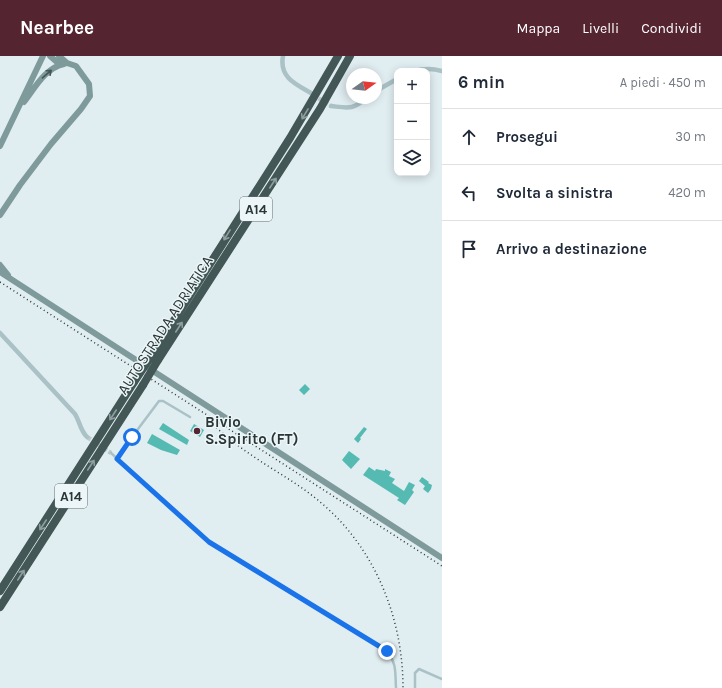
<!DOCTYPE html>
<html lang="it">
<head>
<meta charset="utf-8">
<style>
  body { margin:0; font-family:Karla,sans-serif; background:#f6f6f7; color:#1f2937 }
  .controls { position:absolute; right:12px; top:12px; display:grid; overflow:hidden; border-radius:8px; box-shadow:0 2px 10px #0003 }
  .controls button { width:36px; height:36px; display:grid; place-items:center; padding:0; border:0; border-bottom:1px solid #e0e1e3; background:#fff; color:#1f2937; font:20px sans-serif }
  .compass { position:absolute; left:346px; top:12px; width:36px; height:36px; border-radius:50%; background:#fff; box-shadow:0 2px 10px #0003; rotate:75deg }
  .stop { position:absolute; width:12px; height:12px; margin:-9px; border:3px solid #1a73e8; border-radius:50%; background:#fff }
  .stop.end { background:#1a73e8; border-color:#fff; box-shadow:0 1px 4px #0008 }
  .list { margin:0; padding:0; list-style:none }
  h2 { display:flex; justify-content:space-between; align-items:center; height:52px; margin:0; padding:0 16px; font-size:17px }
  h2 small { font-size:13px; font-weight:400; color:#747a83 }
  .list li { display:grid; grid-template-columns:26px 1fr auto; gap:12px; align-items:center; box-sizing:border-box; height:56px; padding:0 16px; border-top:1px solid #e0e1e3 }
  .list b { display:block; font-size:15px; white-space:nowrap }
  .list em { font-size:13px; font-style:normal; color:#747a83 }
  .icon { flex:none; width:22px; height:22px; fill:none; stroke:currentColor; stroke-width:2; stroke-linecap:round; stroke-linejoin:round }
  .map { position:relative; flex:none; width:442px; height:632px; overflow:hidden }
  header { display:flex; align-items:center; gap:24px; box-sizing:border-box; height:56px; padding:0 20px; background:#542430; color:#fff }
  header strong { font-size:19px }
  nav { display:flex; gap:22px; margin-inline-start:auto; font-size:14px }
  main { display:flex }
  aside { flex:1; background:#fff }
  .map>svg:first-child { display:block }
</style>
</head>
<body>
<header>
<strong>Nearbee</strong>
<nav><a>Mappa</a><a>Livelli</a><a>Condividi</a></nav>
</header>
<main>
<div class="map">
<svg width="442" height="632" viewBox="0 0 442 632">
  <rect width="100%" height="100%" fill="#e0edf1"/>
  <path fill="#55bab2" d="M305,328L310,333L304,339L299,334Z
    M163,367L189,384L187,389L159,373Z
    M194,368L204,374L200,381L190,375Z
    M364,371L367,373L360,382L361,383L358,387L354,383Z
    M152,378L180,394L177,399L161,394L147,387Z
    M349,395L360,403L351,413L342,404Z
    M369,411L375,415L376,413L385,415V413L391,416L389,420L395,423L392,427L404,435L409,426L415,429L412,434L414,436L405,449L397,444L399,442L363,419Z
    M422,421L429,426L428,427L432,429L431,433L428,437L423,433L425,430L419,425Z"/>
  <g fill="none" stroke-linecap="round" stroke-linejoin="round">
    <path stroke="#bcc9cc" stroke-width="4.5" stroke-dasharray="4.5 2" stroke-linecap="butt" d="M313,39L331,50
      M87,381L111,397"/>
    <path stroke="#aac1c5" stroke-width="2.5" d="M111,397L209,486L387,595C397,608 395,616 396,632
      M117,403L132,381L159,345H163L190,361
      M415,632V617L419,613L442,623"/>
    <path stroke="#aac1c5" stroke-width="4.5" d="M283,0C279,21 295,28 311,37
      M415,15C425,12 432,12 442,15
      M376,35L397,23
      M331,50C349,52 352,54 367,42
      M0,277L75,358C80,366 80,374 87,381"/>
    <path stroke="#7e9a9b" stroke-width="6" d="M59,0L67,7
      M24,46C35,32 45,12 64,8
      M0,90L43,0
      M0,159L20,129L51,88L81,53L90,40L89,28L76,10L67,7H58L50,0
      M0,209L8,219
      M0,216L442,502"/>
    <path stroke="#435757" stroke-width="8" d="M152,299L290,82L338,0
      M158,304L320,53L350,0
      M0,535L134,326
      M0,551L143,329"/>
    <path stroke="#2b3737" stroke-width="1.5" stroke-dasharray="1 3" stroke-linecap="butt" d="M0,226L442,510
      M210,367C223,377 236,389 250,398C271,413 294,425 314,441C372,486 403,558 403,632"/>
    <path stroke="#435757" stroke-width="8" d="M134,326L152,299
      M143,329L158,304"/>
  </g>
  <defs><path id="oneway-shaft" d="M-6 0H5M1.5-3L5.5 0L1.5 3" fill="none" stroke-width="1.6" stroke-linecap="round" stroke-linejoin="round"/></defs>
  <use stroke="#455" href="#oneway-shaft" transform="translate(47 18) rotate(-41)"/>
  <g stroke="#8f9fa0">
    <use href="#oneway-shaft" transform="translate(305 58) rotate(121)"/>
    <use href="#oneway-shaft" transform="translate(273 127) rotate(-57)"/>
    <use href="#oneway-shaft" transform="translate(227 179) rotate(122)"/>
    <use href="#oneway-shaft" transform="translate(179 271) rotate(-57)"/>
    <use href="#oneway-shaft" transform="translate(113 359) rotate(123)"/>
    <use href="#oneway-shaft" transform="translate(91 409) rotate(-57)"/>
    <use href="#oneway-shaft" transform="translate(43 469) rotate(123)"/>
    <use href="#oneway-shaft" transform="translate(21 519) rotate(-57)"/>
  </g>
  <g fill="none" stroke-linecap="round" stroke-linejoin="round">
    <path stroke="#1a73e8" stroke-width="5" d="M132,381L117,403L209,486L387,595"/>
  </g>
  <circle fill="#542430" stroke="#ecf6f9" stroke-width="1.5" cx="197" cy="375" r="4"/>
  <g text-anchor="middle" dominant-baseline="central" stroke-width="3" stroke-linejoin="round" paint-order="stroke">
    <g fill="#ecf6f9" stroke="#657071" stroke-width="1">
      <rect x="240" y="141" width="32" height="24" rx="3"/>
      <rect x="55" y="428" width="32" height="24" rx="3"/>
    </g>
    <g font-size="14" font-weight="bold" fill="#2b3737">
      <text x="256" y="153">A14</text>
      <text x="71" y="440">A14</text>
    </g>
    <g font-size="15" fill="#2b3737" stroke="#ecf6f9">
      <text transform="translate(165 269) rotate(-57)">AUTOSTRADA ADRIATICA</text>
    </g>
    <g font-size="15" font-weight="bold" fill="#2b3737" stroke="#ecf6f9" text-anchor="start">
      <text x="205" y="366">Bivio<tspan x="205" dy="17">S.Spirito (FT)</tspan></text>
    </g>
  </g>
</svg>
<div class="controls">
<button>+</button>
<button>−</button>
<button><svg class="icon" aria-label="layers" viewBox="0 0 24 24"><path d="M12 4l9 5-9 5-9-5zM3 14l9 5 9-5"/></svg></button>
</div>
<svg class="compass" viewBox="-18 -18 36 36"><path d="M0-13l5 13h-10z" fill="#e53935"/><path d="M0 13l5-13h-10z" fill="#747a83"/></svg>
<div class="stop" style="left:132px;top:381px"></div>
<div class="stop end" style="left:387px;top:595px"></div>
</div>
<aside>
<h2>6 min<small>A piedi · 450 m</small></h2>
<ul class="list">
<li><svg class="icon" aria-label="ahead" viewBox="0 0 24 24"><path d="M12 20V5M6 11l6-6 6 6"/></svg><div><b>Prosegui</b></div><em>30 m</em></li>
<li><svg class="icon" aria-label="left" viewBox="0 0 24 24"><path d="M17 20v-9H6M10 6l-5 5 5 5"/></svg><div><b>Svolta a sinistra</b></div><em>420 m</em></li>
<li><svg class="icon" aria-label="arrive" viewBox="0 0 24 24"><path d="M6 21V4h12l-3 4 3 4H6"/></svg><div><b>Arrivo a destinazione</b></div></li>
</ul>
</aside>
</main>
</body>
</html>
